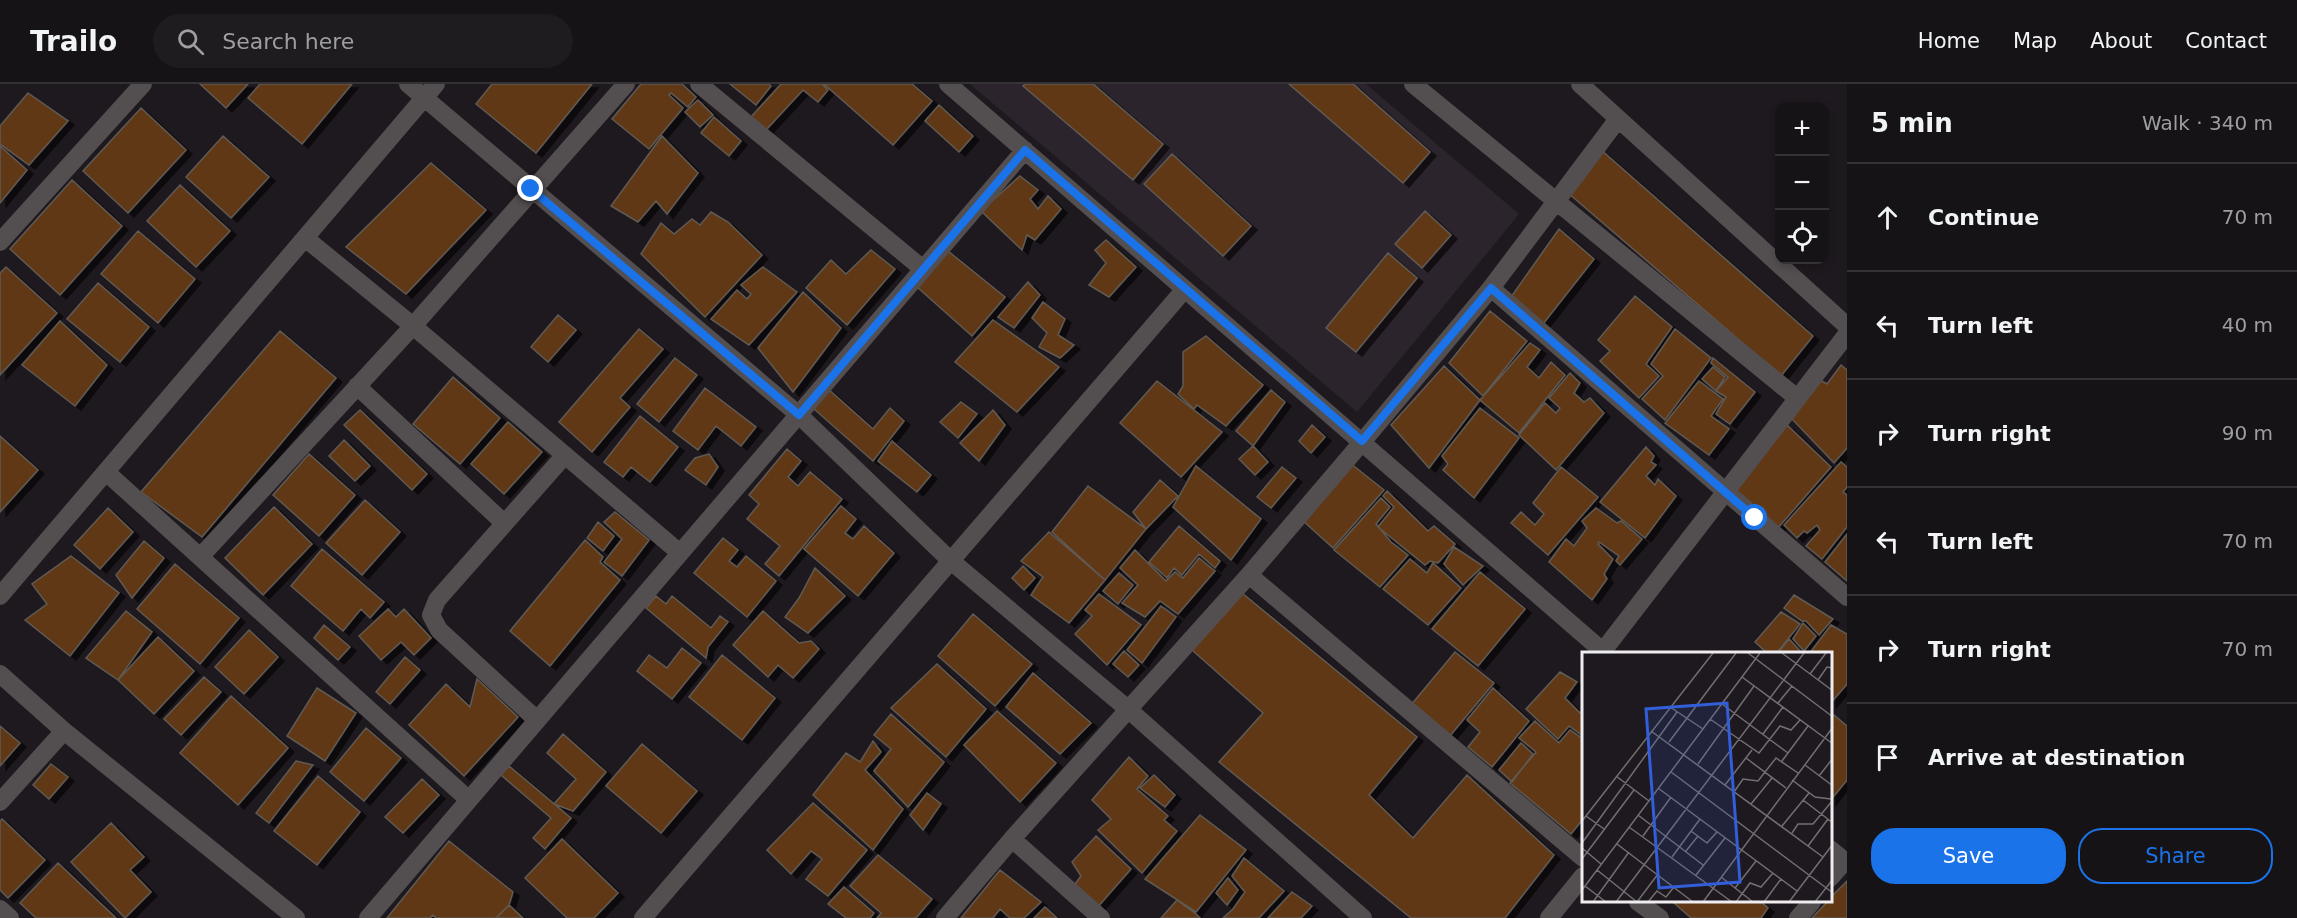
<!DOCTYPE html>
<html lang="en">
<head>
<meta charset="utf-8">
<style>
  body { margin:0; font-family:"DejaVu Sans",sans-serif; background:#1f1c1f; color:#f1f3f6 }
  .controls { position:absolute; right:18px; top:18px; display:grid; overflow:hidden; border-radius:12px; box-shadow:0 3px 9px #0003 }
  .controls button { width:54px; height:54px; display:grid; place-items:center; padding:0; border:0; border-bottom:2px solid #353235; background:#161316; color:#f1f3f6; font:30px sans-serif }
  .stop { position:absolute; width:18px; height:18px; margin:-14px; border:4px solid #1a73e8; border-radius:50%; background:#fff }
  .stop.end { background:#1a73e8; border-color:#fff; box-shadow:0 2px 6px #0008 }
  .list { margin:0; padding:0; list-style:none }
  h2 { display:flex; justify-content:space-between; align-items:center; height:78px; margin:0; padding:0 24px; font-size:26px }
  h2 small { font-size:20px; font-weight:400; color:#9e9ea1 }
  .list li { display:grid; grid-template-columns:39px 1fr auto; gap:18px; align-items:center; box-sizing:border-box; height:108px; padding:0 24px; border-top:2px solid #353235 }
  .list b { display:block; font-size:22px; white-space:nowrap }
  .list em { font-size:20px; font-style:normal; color:#9e9ea1 }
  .actions { display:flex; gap:12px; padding:18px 24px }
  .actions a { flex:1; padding:14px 0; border:2px solid #1a73e8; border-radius:24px; text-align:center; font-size:21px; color:#1a73e8 }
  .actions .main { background:#1a73e8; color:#fff }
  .icon { flex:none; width:33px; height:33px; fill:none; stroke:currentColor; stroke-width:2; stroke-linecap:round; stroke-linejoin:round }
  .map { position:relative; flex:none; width:1847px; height:834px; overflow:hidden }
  header { display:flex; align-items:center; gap:36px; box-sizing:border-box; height:84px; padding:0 30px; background:#161316; border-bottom:2px solid #353235 }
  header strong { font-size:28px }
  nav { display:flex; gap:33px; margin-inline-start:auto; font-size:21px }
  .search { width:420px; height:54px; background:#1f1c1f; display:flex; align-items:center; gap:15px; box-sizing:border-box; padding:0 21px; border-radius:33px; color:#9e9ea1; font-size:22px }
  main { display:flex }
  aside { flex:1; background:#161316 }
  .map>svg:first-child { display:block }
</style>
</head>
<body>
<header>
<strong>Trailo</strong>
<div class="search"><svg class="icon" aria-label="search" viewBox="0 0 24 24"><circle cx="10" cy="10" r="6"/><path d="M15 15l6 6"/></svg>Search here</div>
<nav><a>Home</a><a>Map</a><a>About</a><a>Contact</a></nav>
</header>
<main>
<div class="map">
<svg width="1847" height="834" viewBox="0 0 1847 834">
  <defs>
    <filter id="shadow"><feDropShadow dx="6" dy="4" stdDeviation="0" flood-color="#0009"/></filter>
  </defs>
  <rect width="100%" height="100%" fill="#1e191e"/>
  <path fill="#2c242d" d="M970,0H1366L1519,130L1357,328Z"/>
  <path fill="#603913" stroke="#605a55" stroke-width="1.5" filter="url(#shadow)" d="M200,0H248L226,24Z
    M260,0H352L302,60L248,14Z
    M492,0H592L536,69L476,20Z
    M641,0H682L696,13L688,23L671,9L669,11L683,24L649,65L612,35Z
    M730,0H769L771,2L756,21Z
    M781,0H822L828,6L818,18L803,6L766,46L751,33Z
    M824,0H912L932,17L893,61Z
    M1025,0H1093L1163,60L1133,96L1023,2Z
    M1289,0H1353L1430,68L1403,99Z
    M28,9L68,37L29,81L0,60V42Z
    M698,16L713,31L700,43L685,28Z
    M939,21L973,52L959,68L925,37Z
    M141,24L186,66L128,129L83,87Z
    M714,33L741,57L729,72L701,49Z
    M223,52L269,93L231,134L186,93Z
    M662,52L698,89L667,130L656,117L638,138L611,122Z
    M0,62L27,86L0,119Z
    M1600,65L1813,252L1781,292L1568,109Z
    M1172,70L1251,142L1223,172L1144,100Z
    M431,79L486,126L406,210L346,163Z
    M1020,92L1038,106L1030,115L1038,125L1048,112L1061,125L1035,156L1027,151L1022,166L981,127Z
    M72,96L122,142L60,211L10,165Z
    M180,101L230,147L196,183L147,137Z
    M1425,127L1451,151L1422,184L1395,160Z
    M711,128L728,138L762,171L705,233L641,170L661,139L674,150L692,135L700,141Z
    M1559,145L1594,175L1543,240L1511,213Z
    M138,147L195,195L158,239L101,190Z
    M1106,156L1136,183L1109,213L1089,201L1106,179L1095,166Z
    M871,166L895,185L847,241L806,204L831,176L846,190Z
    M948,167L1005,213L972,252L917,203Z
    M1388,169L1417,194L1356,268L1326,244Z
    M6,183L57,229L0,291V189Z
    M763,183L797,208L749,261L711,235L737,206L747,215L751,210L741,201Z
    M1028,198L1040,211L1014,244L998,233Z
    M98,199L149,243L120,278L67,235Z
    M803,208L841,244L793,308L758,264Z
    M1635,212L1672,243L1646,280L1659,292L1639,314L1600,277L1610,267L1598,256Z
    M1043,218L1065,235L1058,251L1074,261L1060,274L1039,263L1047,249L1032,234Z
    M1490,227L1527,257L1483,312L1449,279Z
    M558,231L576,246L548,278L531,263Z
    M993,236L1059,283L1017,328L955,278Z
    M60,237L107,281L75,322L22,281Z
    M639,245L663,265L620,314L630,323L592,368L559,338Z
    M1675,245L1711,274L1665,336L1642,315L1663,292L1651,280Z
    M280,247L336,294L202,453L141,408Z
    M1206,252L1263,301L1226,342L1197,321L1194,325L1178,310L1183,302V268Z
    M1530,259L1540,266L1527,283L1539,294L1551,278L1565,291L1519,349L1480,316Z
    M675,274L697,291L659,338L637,320Z
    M1713,274L1755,308L1730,340L1716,330L1726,313L1716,307L1728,293L1711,279Z
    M1841,281L1847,286V364L1834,379L1792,335L1820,296L1827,300Z
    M1444,282L1480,316L1429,384L1391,341Z
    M1713,283L1725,293L1716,307L1702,295Z
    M1570,289L1580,299L1574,309L1584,318L1590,314L1604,329L1556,386L1519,351L1545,319L1556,329L1560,324L1549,314Z
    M453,293L500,334L460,380L413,340Z
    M1157,297L1222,348L1181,393L1120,339Z
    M1699,297L1723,315L1711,332L1729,345L1709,371L1665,339Z
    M705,304L756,343L741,362L716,342L698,366L673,347Z
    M828,305L873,345L890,324L904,337L873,377L814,325Z
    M1271,306L1285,318L1253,362L1236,347Z
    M961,318L977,330L958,354L940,338Z
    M1480,324L1519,354L1474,414L1443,386L1448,380L1442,372Z
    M360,326L427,390L412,406L344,341Z
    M993,326L1005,341L979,377L960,359Z
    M640,332L678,363L650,398L631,383L623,393L604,378Z
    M508,338L542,368L504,410L471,380Z
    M1312,341L1325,353L1311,369L1299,357Z
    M1787,341L1831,383L1777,445L1731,406Z
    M0,352L38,386L0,428Z
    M344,356L370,382L355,397L329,372Z
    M892,357L931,391L917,408L878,377Z
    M1253,362L1268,378L1255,391L1239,375Z
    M1646,363L1654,372L1651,378L1656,381L1646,392L1655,401L1658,395L1676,412L1645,454L1600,418Z
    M787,365L801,377L788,393L798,402L810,388L842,415L779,492L765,480L780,462L747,435L759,420L749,411Z
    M309,370L355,411L319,452L273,411Z
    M709,370L718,383L706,401L685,386L695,374Z
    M1841,378L1847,383V403L1843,408L1847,411V443L1822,475L1806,462L1820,446L1817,441L1807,449L1804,447L1797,454L1784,441Z
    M1350,379L1384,406L1333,464L1301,435Z
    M1196,382L1261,435L1231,476L1173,423Z
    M1282,383L1296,394L1271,424L1257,413Z
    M1561,383L1598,413L1548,471L1511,439L1521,428L1535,441L1544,430L1533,419Z
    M1160,396L1178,412L1146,445L1133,428Z
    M1088,402L1146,445L1105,496L1052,448Z
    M1387,407L1428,447L1434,442L1455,460L1438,479L1430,477L1425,481L1378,443L1394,423L1383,412Z
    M1381,414L1390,423L1376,440L1391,458L1408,471L1380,503L1334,466Z
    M365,416L400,448L362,491L326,459Z
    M841,422L856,435L845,449L853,455L864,442L894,469L858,512L804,465Z
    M274,423L312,460L263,511L225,474Z
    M108,424L133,448L100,485L74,461Z
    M1596,424L1617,439L1621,437L1642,455L1620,481L1616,477L1619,472L1599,458L1598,460L1613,475L1604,490L1607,495L1592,516L1549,478L1566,455L1574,462L1587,444L1582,437Z
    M615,428L649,456L622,492L604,478L622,455L604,438Z
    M598,438L614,452L603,467L587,454Z
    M1179,442L1220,477L1215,484L1199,470L1182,491L1174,484L1167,494L1149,478Z
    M1049,448L1105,496L1069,539L1031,511L1043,493L1021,477Z
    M1847,450V497L1825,478Z
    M723,454L738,466L729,477L737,483L746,472L776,497L747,533L694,489Z
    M585,456L603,473L600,478L620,496L550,582L510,547Z
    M144,457L164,474L132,514L116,491Z
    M1454,463L1483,482L1463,501L1444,480Z
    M322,465L384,518L370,534L361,525L343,547L291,502Z
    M1135,466L1166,497L1175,488L1183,494L1199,474L1215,487L1178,530L1160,517L1145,533L1122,519L1138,501L1120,484Z
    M71,472L119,509L70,572L25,536L47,520L32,500Z
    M1410,475L1427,489L1433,479L1461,504L1428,541L1383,505Z
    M175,480L239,534L200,580L137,525Z
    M1023,482L1035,494L1024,506L1012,494Z
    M815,484L845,512L808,549L785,533L799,514Z
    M1480,488L1525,525L1478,582L1432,545Z
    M1119,489L1133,501L1118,520L1103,507Z
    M1242,509L1417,653L1369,711L1413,754L1467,691L1554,771L1505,834H1411L1219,678L1263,629L1192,566Z
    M1099,510L1141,541L1107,581L1075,550L1092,532L1085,526Z
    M1794,511L1833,535L1819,551L1806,537H1802L1784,524Z
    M656,512L666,520L672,512L711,544L720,532L728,538L708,563L706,574L646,524Z
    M1161,522L1176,533L1142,579L1127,566Z
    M388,525L396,533L404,525L431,554L414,571L401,558L381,576L359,552Z
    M126,527L152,548L118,596L86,574Z
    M763,527L799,559L811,557L819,565L793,594L778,581L768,593L733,561Z
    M1781,528L1800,540L1776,570H1768L1755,558Z
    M973,530L1032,580L995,622L938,572Z
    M1803,539L1816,552L1804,567L1793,555Z
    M324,541L350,563L338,576L314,554Z
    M1831,541L1847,550V600L1830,620V570H1809Z
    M249,546L278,573L244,610L215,583Z
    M158,553L194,587L154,630L118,596Z
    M1789,555L1802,569L1801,570L1778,569Z
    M682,564L701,579L672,615L637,587L649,571L667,584Z
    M1124,567L1139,581L1128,593L1113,580Z
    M1455,568L1494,599L1449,653L1411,621Z
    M722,571L775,614L742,656L689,613Z
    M405,573L420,586L390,620L376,608Z
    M937,580L986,625L946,673L891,624Z
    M1560,588L1577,598L1565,614L1580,629L1583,625V652L1569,642L1558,655L1526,625Z
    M1033,589L1091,639L1060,670L1006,623Z
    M204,593L221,608L181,651L164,635Z
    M477,595L518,633L464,692L409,641L446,600L470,623Z
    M317,604L356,629L325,677L287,652Z
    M1493,604L1529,637L1492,683L1468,663L1480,648L1467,636Z
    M231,612L288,664L238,721L180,669Z
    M997,627L1056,679L1020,718L964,661Z
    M891,630L944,678L908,723L874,687L891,665L874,651Z
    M1834,631L1847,642V696L1830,717V635Z
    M1535,637L1559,659L1570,646L1583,655V735L1571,750L1510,699L1536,668L1519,654Z
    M0,642L20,659L0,682Z
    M366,644L401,674L364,717L330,688Z
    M563,650L606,688L573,727L554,720L576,695L547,669Z
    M873,657L881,668L865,686L903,725L873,766L813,711L846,669L860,678Z
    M1521,659L1533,670L1512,698L1499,686Z
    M642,660L697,707L661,749L606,702Z
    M1129,673L1148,692L1137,705L1168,732L1164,736L1177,747L1142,789L1098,746L1111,735L1092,716Z
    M296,677L313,681L269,739L256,729Z
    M51,680L68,693L49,715L33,701Z
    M509,682L571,734L545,765L533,754L551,734L501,691Z
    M1154,691L1175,711L1165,723L1140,704Z
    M318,692L360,728L317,781L274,747Z
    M422,695L439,711L403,749L385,733Z
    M927,709L941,720L923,746L910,731Z
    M813,719L867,766L828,812L806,795L822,775L811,767L791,790L767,766Z
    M1200,731L1246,766L1196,828L1145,795Z
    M2,735L45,776L8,814L0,806V737Z
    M111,739L144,773L130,786L151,808L125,834L71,778Z
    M1096,752L1131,785L1096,825L1072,804L1081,792L1072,778Z
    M562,755L618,809L594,834H567L525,794Z
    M449,757L513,808L509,821L496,834H436L433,831L430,834H387Z
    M878,771L932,815L916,834H877L881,829L850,802Z
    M1244,774L1284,807L1259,834H1223L1233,825L1245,808L1232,792Z
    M58,779L116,834H36L20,819Z
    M1000,786L1041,818L1024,834H1010L1000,825L993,834H961Z
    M1228,794L1238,806L1227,821L1216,809Z
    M1847,797V834H1812L1827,818H1830V814Z
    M844,803L874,829L870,834H846L828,820Z
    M1292,808L1312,822L1301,834H1268Z
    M1177,816L1196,830L1200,834H1161Z
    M1673,818H1761L1768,824L1761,834H1691Z
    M509,821L523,834H496Z
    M1045,823L1057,834H1034Z"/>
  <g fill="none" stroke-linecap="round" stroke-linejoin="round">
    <path stroke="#534f50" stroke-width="18" d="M408,0L799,331L951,477L1129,626L1363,834
      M699,0L923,185
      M948,0L1606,570
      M1413,0L1797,314
      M1580,0L1847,242
      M305,154L413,242L680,469
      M0,158L143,0
      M1491,204L1847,513
      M357,302L504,439
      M106,388L469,716
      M201,472L413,242L626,0
      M1249,491L1583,774
      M0,512L436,0
      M1603,567L1847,250
      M0,590L64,647L296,834
      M537,636L439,546L431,531L437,516L565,371
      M0,718L64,647
      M1012,755L1101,834
      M1830,765L1847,779
      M1830,794L1845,777
      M1638,818L1660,834
      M0,825L10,834
      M368,834L1025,66
      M643,834L1185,205
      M945,834L1012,755L1249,491L1363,357L1491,204L1618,35
      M1549,834L1583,792
      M1798,834L1812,818"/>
  </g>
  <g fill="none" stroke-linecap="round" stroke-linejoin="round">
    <path stroke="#1a73e8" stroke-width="8" d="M531,105L799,331L1025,66L1362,357L1491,204L1755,434"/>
  </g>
  <g transform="translate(1582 568)">
    <rect width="250" height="250" fill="#1e191e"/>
    <path fill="none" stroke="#726e72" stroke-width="1.5" d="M166,1L251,65M200,1L251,39M228,22L244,1M160,25L251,92M236,28L245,15L251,16M196,51L210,34M140,52L206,101M88,55L121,77M128,67L177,101L198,74L209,78L218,68M69,79L241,205M181,82L201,55M87,90L154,1M164,106L204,136M200,109L226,74M116,112L172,34M223,113L251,134M89,120L251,241M34,124L67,149M237,124L251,106M210,128L233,145L249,147M143,133L170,98M76,136L215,239M152,140L161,127L176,129L194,106L216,121M221,148L251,171M169,152L190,126M56,163L121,213M4,164L22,177M0,169L131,1M200,174L227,141M47,175L150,250M109,179L125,191L135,180M210,181L216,172H231L251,148M61,184L89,145M0,191L95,60M35,192L111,250M226,194L246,167M0,196L19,212M104,199L116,184M90,205L118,167M0,207L52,138M15,218L55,250L76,222M114,223L143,186M139,225L171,250M3,234L24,250M153,236L174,209M0,238L178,1M11,250L47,200M34,250L222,1M66,250L75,239L84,245L92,235M121,250L251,75M154,250L168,231L179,235L191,221M182,250L199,227M207,250L251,192M233,250L251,227"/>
    <path fill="#325eda" fill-opacity="0.15" stroke="#325eda" stroke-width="3" d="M145,51L158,230L77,236L64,57Z"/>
    <rect width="250" height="250" fill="none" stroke="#f0edf0" stroke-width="3"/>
  </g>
</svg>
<div class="controls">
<button>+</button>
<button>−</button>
<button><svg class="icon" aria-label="locate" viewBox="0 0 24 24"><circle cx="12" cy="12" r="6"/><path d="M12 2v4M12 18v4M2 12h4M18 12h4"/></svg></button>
</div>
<div class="stop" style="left:1755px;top:434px"></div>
<div class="stop end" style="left:531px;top:105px"></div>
</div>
<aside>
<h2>5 min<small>Walk · 340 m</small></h2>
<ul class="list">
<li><svg class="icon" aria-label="ahead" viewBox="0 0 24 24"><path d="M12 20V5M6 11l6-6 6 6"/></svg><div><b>Continue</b></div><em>70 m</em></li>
<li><svg class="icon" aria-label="left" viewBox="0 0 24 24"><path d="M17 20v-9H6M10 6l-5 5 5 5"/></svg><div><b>Turn left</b></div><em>40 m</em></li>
<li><svg class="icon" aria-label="right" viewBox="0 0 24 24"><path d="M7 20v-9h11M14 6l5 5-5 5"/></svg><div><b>Turn right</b></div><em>90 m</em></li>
<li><svg class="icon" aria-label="left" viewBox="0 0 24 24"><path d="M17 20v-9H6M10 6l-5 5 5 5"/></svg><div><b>Turn left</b></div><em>70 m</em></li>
<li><svg class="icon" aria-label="right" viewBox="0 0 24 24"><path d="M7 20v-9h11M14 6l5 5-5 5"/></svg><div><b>Turn right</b></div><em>70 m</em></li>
<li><svg class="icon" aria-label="arrive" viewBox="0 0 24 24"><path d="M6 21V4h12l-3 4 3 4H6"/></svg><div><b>Arrive at destination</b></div></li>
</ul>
<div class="actions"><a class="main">Save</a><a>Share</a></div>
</aside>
</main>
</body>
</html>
